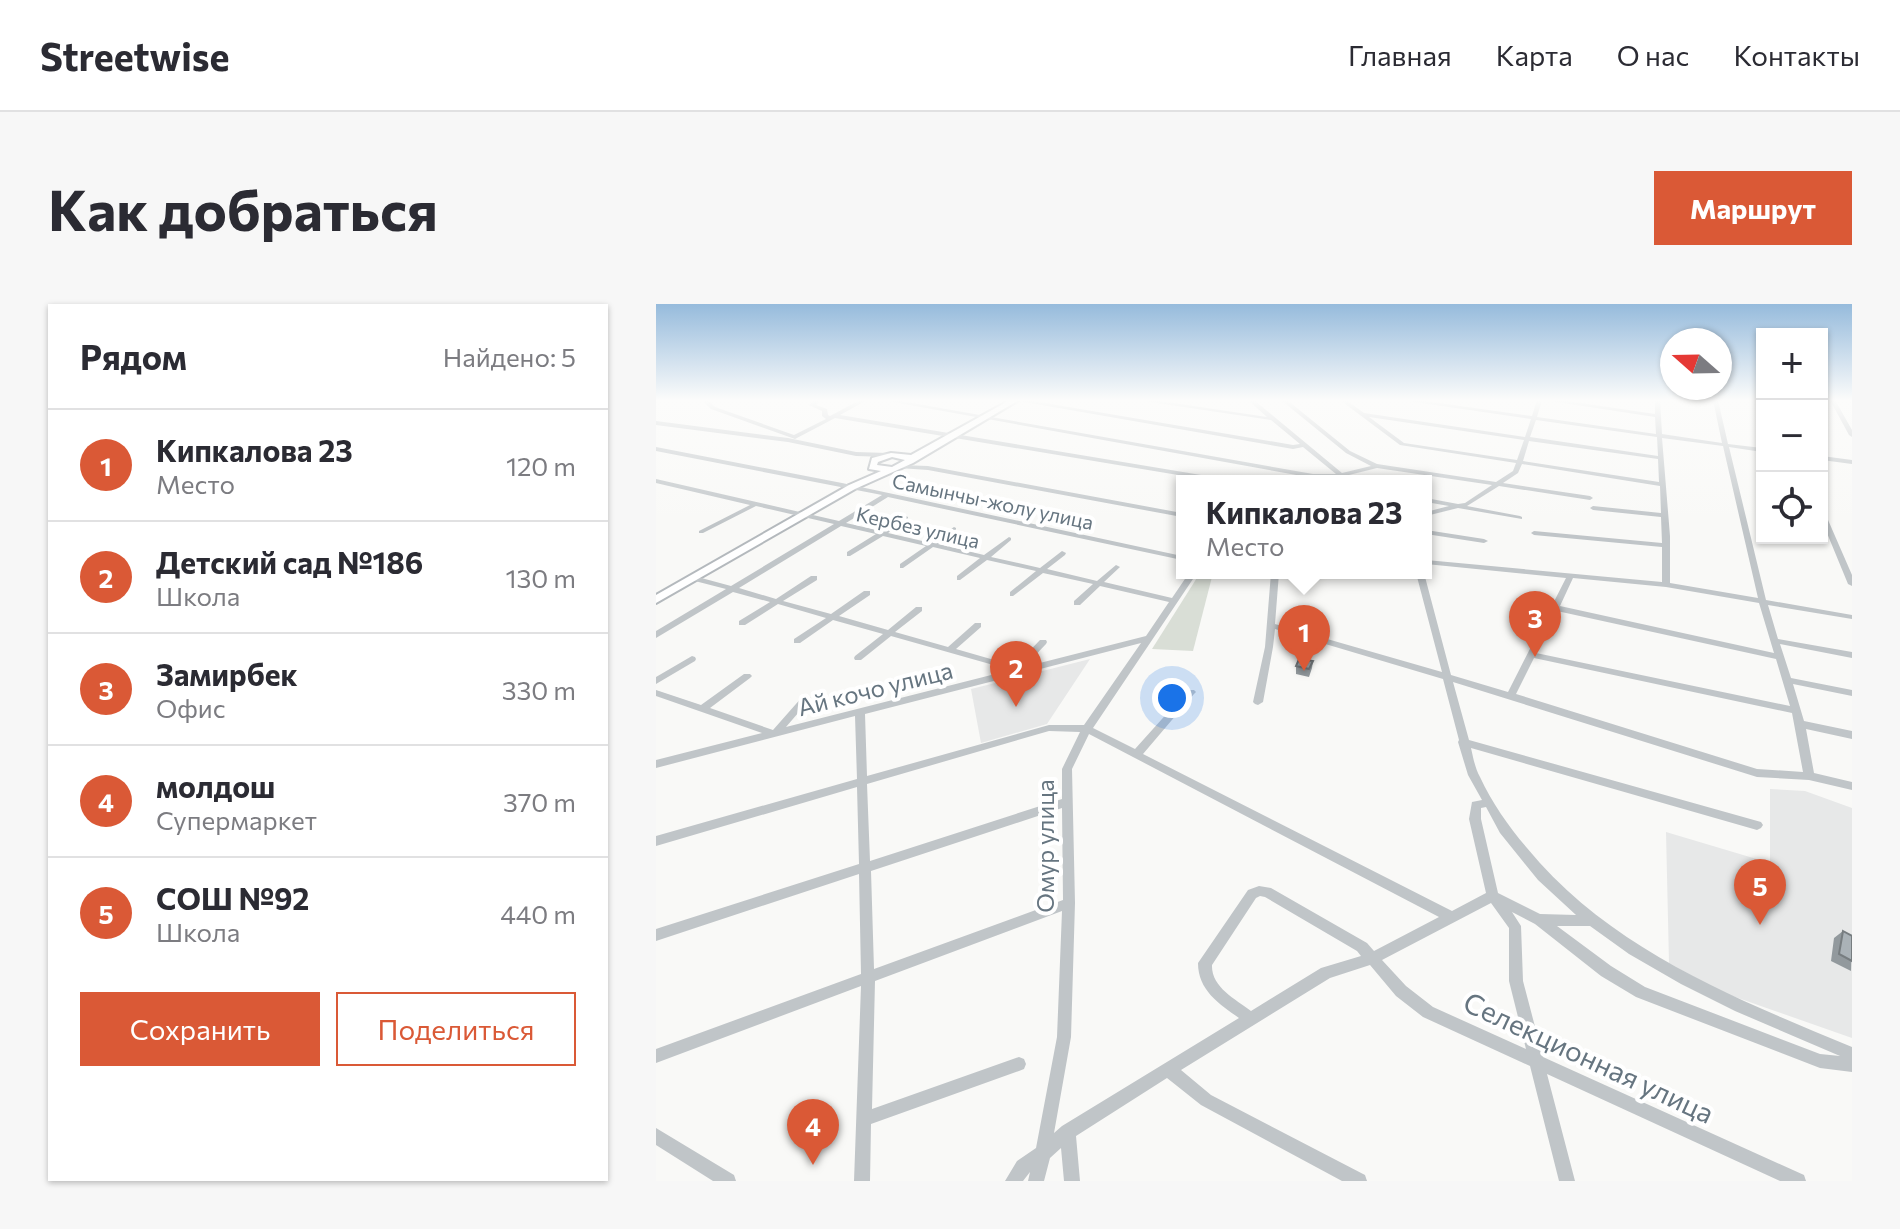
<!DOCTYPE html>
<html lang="ru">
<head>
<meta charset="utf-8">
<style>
  body { margin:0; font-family:Commissioner,sans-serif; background:#f7f7f7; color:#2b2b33 }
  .controls { position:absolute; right:24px; top:24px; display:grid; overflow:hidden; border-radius:0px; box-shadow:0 2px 6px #0004 }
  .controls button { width:72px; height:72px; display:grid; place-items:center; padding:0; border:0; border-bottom:2px solid #e1e1e2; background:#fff; color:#2b2b33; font:40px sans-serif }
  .compass { position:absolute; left:1004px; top:24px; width:72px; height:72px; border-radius:50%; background:#fff; box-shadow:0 2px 6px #0004; rotate:290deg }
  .you { position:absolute; left:516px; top:394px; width:28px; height:28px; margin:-20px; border:6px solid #fff; border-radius:50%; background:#1a73e8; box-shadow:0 0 0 12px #1a73e833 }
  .badge { display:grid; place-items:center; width:52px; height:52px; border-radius:50%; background:#da5936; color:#fff; font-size:26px; font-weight:700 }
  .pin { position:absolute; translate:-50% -66px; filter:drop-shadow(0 2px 4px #0008) }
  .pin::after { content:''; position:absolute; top:42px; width:28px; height:24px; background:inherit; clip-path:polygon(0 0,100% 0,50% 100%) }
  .popup { position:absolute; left:520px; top:171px; width:256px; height:104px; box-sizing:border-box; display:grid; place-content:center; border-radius:0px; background:#fff; filter:drop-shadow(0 2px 6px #0005); font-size:26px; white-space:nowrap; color:#7c7c81 }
  .popup b { font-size:30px; color:#2b2b33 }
  .popup::after { content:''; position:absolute; left:50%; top:100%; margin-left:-16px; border:16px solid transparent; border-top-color:#fff }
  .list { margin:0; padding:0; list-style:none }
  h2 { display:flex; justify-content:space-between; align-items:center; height:104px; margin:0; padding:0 32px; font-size:34px }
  h2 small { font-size:26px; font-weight:400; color:#7c7c81 }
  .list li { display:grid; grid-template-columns:52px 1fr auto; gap:24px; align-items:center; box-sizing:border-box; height:112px; padding:0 32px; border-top:2px solid #e1e1e2 }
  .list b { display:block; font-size:30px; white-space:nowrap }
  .list p { margin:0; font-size:26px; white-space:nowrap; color:#7c7c81 }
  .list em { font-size:26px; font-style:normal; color:#7c7c81 }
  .actions { display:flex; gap:16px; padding:24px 32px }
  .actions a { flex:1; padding:18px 0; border:2px solid #da5936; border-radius:0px; text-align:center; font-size:28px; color:#da5936 }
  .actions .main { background:#da5936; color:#fff }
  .icon { flex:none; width:44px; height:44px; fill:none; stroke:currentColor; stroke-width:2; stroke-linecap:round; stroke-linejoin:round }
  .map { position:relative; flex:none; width:1196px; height:877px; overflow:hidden; border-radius:0px }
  header { display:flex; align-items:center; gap:48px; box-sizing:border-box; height:112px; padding:0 40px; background:#fff; border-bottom:2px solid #e1e1e2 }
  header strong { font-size:38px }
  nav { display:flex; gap:44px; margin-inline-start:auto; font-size:28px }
  .intro { display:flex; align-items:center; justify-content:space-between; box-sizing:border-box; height:192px; padding:0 48px }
  h1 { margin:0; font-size:56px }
  .button { padding:20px 36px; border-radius:0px; background:#da5936; color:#fff; font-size:28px; font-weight:700 }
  main { display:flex; gap:48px; padding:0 48px }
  aside { flex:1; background:#fff; border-radius:0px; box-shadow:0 2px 6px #0004 }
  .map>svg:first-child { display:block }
</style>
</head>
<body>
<header>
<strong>Streetwise</strong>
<nav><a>Главная</a><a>Карта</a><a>О нас</a><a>Контакты</a></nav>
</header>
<div class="intro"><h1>Как добраться</h1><a class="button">Маршрут</a></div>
<main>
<aside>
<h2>Рядом<small>Найдено: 5</small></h2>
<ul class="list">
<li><span class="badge">1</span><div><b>Кипкалова 23</b><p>Место</p></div><em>120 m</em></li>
<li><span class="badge">2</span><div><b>Детский сад №186</b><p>Школа</p></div><em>130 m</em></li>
<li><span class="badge">3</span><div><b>Замирбек</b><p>Офис</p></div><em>330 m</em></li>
<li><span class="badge">4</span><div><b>молдош</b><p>Супермаркет</p></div><em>370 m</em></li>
<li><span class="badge">5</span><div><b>СОШ №92</b><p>Школа</p></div><em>440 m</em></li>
</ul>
<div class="actions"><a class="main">Сохранить</a><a>Поделиться</a></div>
</aside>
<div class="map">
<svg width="1196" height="877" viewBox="0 0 1196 877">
  <rect width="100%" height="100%" fill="#f9f9f7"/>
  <path fill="#e7e8e8" d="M434,355L391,420L325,439L315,385Z
    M1114,485L1149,487L1196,504V734L1065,688L1013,659L1010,528L1114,559Z"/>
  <path fill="#d9ded6" d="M544,269H557L537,347L496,345Z"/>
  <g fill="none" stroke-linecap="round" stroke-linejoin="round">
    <defs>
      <path id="major" d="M354,96H363L257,159L199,185L0,299V291L193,181L225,167L213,165L216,154L235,149L255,151ZM236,153L249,156L236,163L221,161L222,158Z"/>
    </defs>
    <use href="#major" stroke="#b4b9bd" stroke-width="4"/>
    <path fill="#c0c5c8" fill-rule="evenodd" d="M46,96H52L59,103L138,131L170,115L166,112V107L153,101L159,96H165L160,101L171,105L172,111L174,112L204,96H211L184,111L569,175L572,177H558L179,114L139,135L55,105Z
      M226,96H239L657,170H680L647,143L637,145L357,96H371L637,141L644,140L615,116L481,96H497L611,113L592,96H598L686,169L715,162L690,149L625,96H631L694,147L721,160L840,178L857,167L860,159L744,141L684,96H690L708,109L869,133L875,115L745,96H761L876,112L881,96H886L881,113L1000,130L999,113L888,96H904L999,110V96H1004L1006,130L1066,139L1057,96H1062L1072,140L1106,144V148L1073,143L1110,296L1196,311V315L1112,301L1122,335L1196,348V354L1124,340L1135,374L1196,386V392L1137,380L1148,417L1196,427V435L1150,425L1158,469L1196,478V486L1153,476L1101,473L797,378L813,436L1105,518L1107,521L1105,524L1101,526L815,444C817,453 819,464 824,473C836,499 853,523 871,544C954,645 1078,694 1196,743V768L1164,764L980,693L945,672L879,620L856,608L865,622L867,677L887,753L1148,871L1150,877H1124L891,770L919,877H903L874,762L767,713L740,692L714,661L674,674L525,766L555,791L709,871L711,877H686L545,801L511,774L420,832L424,877H408L405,844L394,854L388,877H372L374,868L367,877H349L361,857L380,844L401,733L406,607L219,677L216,805L363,753L368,755L370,760L368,765L363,767L215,820L214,877H198L205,682L0,759V745L205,670L203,570L0,637V625L203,560L201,483L0,542V532L201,475L199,412L0,464V456L106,429L0,392V386L45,401L88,370H94L96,372L94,374L54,404L117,426L147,392L150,391L155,394L130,423L355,366L235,332L205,356H199L198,354L199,352L227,330L177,316L144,339H138V335L170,314L122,300L89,321H83V317L114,298L77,288L0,334V327L70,285L35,276V272H38L75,282L178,220L100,202L47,229H43V227L94,201L0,179V175L183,217L226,191L0,147V143L186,179L526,252V256L232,193L190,219L225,227L250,212L252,213V215L232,229L275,239L298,223L300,224V226L282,240L328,251L353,233L355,234V236L335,253L384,264L406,247L410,249L409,251L391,265L441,277L460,261L464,263L448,278L516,294L533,269H541L437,424L479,445L532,386H538L540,388L538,390L487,450L796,607L830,589L813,515L816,498L826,496L812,471L802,438L803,436L787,375L619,325L617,343L607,398L602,401L599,400L597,398L609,343L615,269H623L619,320L786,368L760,269H768L795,371L852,388L910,274L770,260V256L1006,278V243L878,231L875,229L878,227L1006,239L1005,213L937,206L934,204L937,202L1005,209L1004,182L866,160L862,169L847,179L934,192L937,194L934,196L843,182L811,202L864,212L866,213V215L802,204L770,212V208L793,202L770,198V194L802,200L809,199L836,181L721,164L689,172L695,177H688L684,174H657ZM713,113L868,136L861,156L748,139ZM880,116L1001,133L1002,152L874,133ZM1006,134L1067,142L1102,294L1014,279V232ZM873,137L1002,155L1003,178L867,157ZM185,222L220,230L191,248V252H194L227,232L270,242L244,260V264H247L277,243L324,254L301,272V276H304L331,256L380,267L354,288V292H357L387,269L437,280L418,297V301H424L444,282L513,298L490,332L368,363L390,340L391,338L390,336H384L359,362L300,345L325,323V319H319L292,343L239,328L266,307V303H260L232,326L183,312L214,291V287H208L175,310L127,297L161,276V272H155L120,295L83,284ZM917,274L1010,283L1103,299L1118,349L904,302ZM901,307L1120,355L1134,402L880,349ZM485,339L428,421H393L211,472L209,410ZM878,354L1136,409L1147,468L1101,465L860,390ZM393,427L424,428L406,465V495L214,557L211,480ZM433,430L783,613L718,647L711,639L615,584L603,582L592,586L542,659C542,686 563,700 583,714L406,822L398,829L415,733L419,599L416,465ZM830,503L844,529L882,576L920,611L884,610L842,589L825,515V504ZM406,504L407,596L218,665L215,567ZM604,592L609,593L701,647L705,652L665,664L595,707C579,695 555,683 556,661L600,594ZM835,599L853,624V677L870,745L777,703L750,682L726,656ZM901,622H934L973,650L1025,680L1079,707L1184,752L1164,750L989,683L955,662Z
      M1174,96H1179L1196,126V133L1193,131Z
      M0,117L132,134L200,148L232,149L235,151L232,153L200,152L132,138L0,121Z
      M1166,152L1196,156V160L1166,156Z
      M245,161L272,162L526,209V213L272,166L243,164L242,163Z
      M1166,207L1169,209L1196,271V282L1192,280L1166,217Z
      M770,226L828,235L832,237L828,239L770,230Z
      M36,352L39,353L40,355L39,357L0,380V373Z
      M0,824L78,871L80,877H57L0,841Z"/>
    <use href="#major" fill="#fff" fill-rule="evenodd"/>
  </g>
  <path fill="#92999d" d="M657,357L656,364L653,373L640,370V362Z
    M1187,627L1196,632L1195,667L1175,657L1178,634Z"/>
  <path fill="#aab2b7" stroke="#777d80" stroke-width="2" d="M643,355L657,357L653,365L640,362Z
    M1187,627L1196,632V657L1183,650Z"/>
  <linearGradient id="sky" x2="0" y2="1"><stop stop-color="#96bbdc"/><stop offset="0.44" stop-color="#fcfcfb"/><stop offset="1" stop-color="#fcfcfb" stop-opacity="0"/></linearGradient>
  <rect width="1196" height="219" fill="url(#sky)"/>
  <g text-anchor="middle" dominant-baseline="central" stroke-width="8" stroke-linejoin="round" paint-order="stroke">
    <g font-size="20" fill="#667580" stroke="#fff">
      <text transform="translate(337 197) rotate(12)">Самынчы-жолу улица</text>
      <text transform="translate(262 223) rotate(13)">Кербез улица</text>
    </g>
    <g font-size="24" fill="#667580" stroke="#fff">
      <text transform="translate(219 384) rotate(-14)">Ай кочо улица</text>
      <text transform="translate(388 542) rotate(-90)">Омур улица</text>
    </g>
    <g font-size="28" fill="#667580" stroke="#fff">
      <text transform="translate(933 753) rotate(25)">Селекционная улица</text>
    </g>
  </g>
</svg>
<div class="controls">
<button>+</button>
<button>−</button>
<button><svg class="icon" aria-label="locate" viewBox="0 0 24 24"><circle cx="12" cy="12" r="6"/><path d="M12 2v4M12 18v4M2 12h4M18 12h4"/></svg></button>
</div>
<svg class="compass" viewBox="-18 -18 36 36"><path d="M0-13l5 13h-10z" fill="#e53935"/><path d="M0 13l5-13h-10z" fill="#7c7c81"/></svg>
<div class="you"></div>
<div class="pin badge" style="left:648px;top:367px">1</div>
<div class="popup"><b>Кипкалова 23</b>Место</div>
<div class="pin badge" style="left:360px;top:403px">2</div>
<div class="pin badge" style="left:879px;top:353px">3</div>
<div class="pin badge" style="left:157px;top:861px">4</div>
<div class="pin badge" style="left:1104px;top:621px">5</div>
</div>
</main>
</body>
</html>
